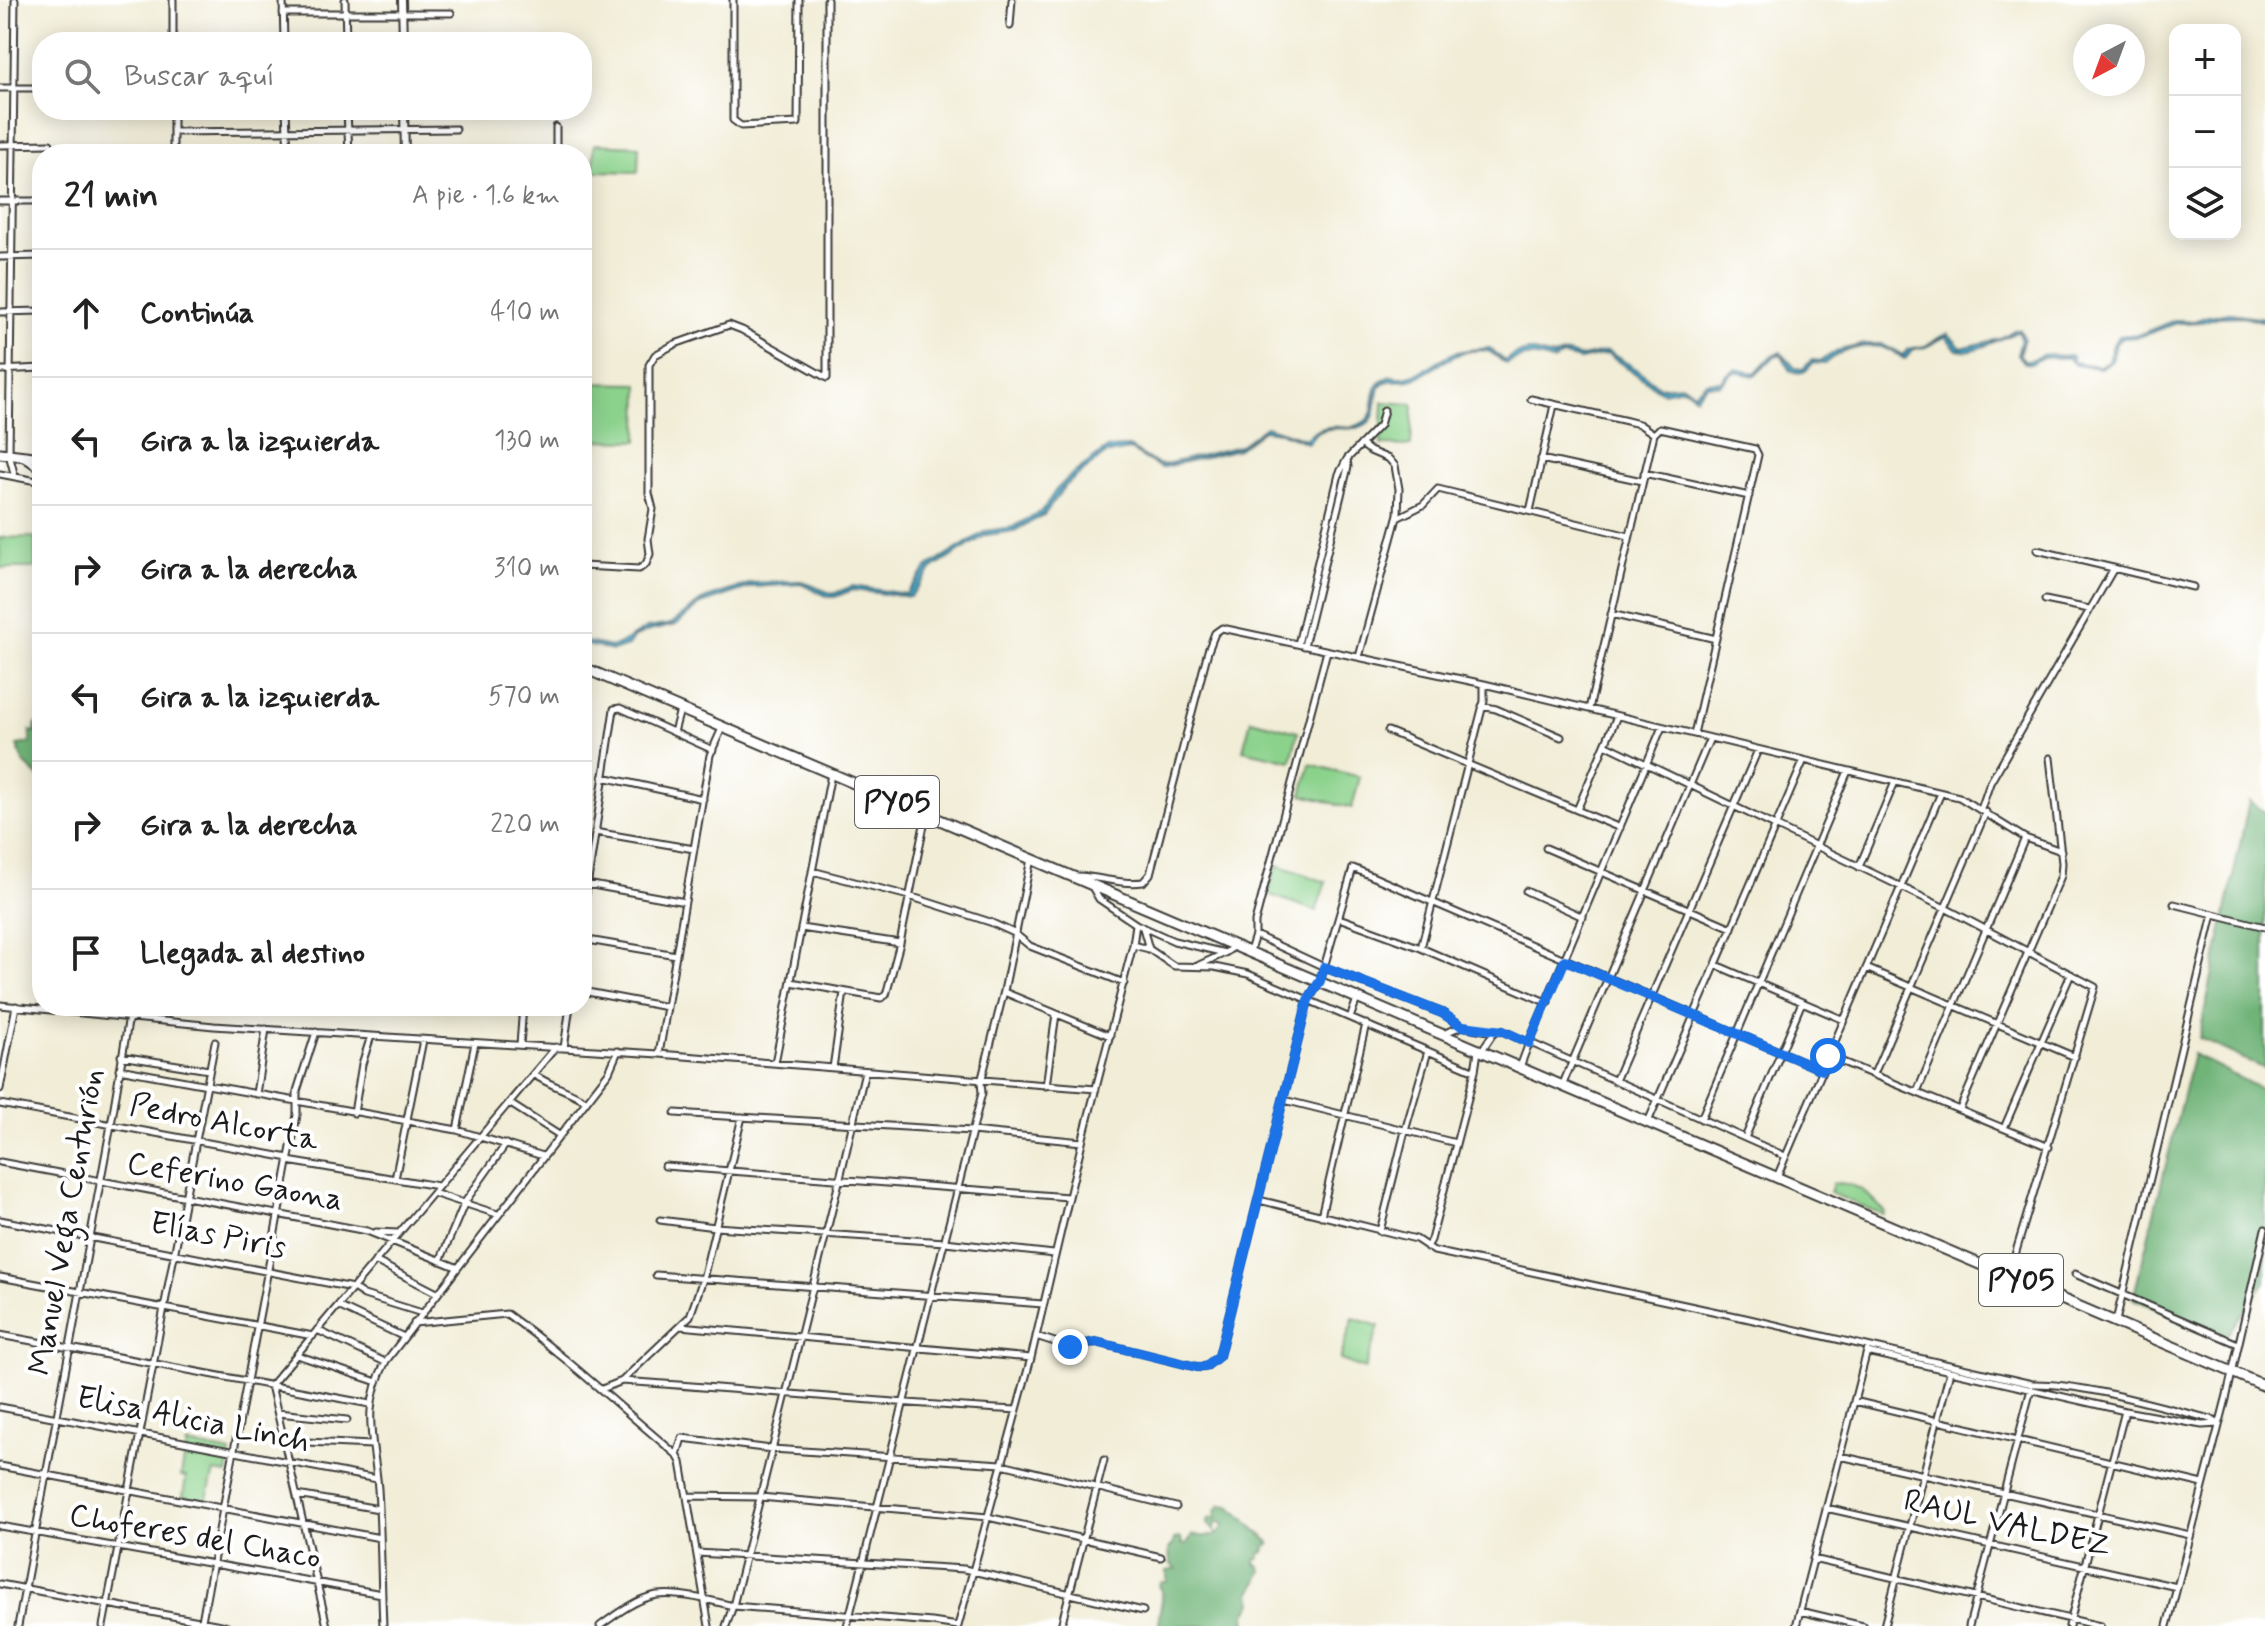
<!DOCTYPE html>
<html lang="es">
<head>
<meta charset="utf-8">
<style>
  body { margin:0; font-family:Mynerve,sans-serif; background:#f6f6f6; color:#222 }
  .controls { position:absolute; right:24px; top:24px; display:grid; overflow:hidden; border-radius:16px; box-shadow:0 4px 20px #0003 }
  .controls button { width:72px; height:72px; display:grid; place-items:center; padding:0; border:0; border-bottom:2px solid #e0e0e0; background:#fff; color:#222; font:40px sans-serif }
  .compass { position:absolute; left:2073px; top:24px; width:72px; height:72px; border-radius:50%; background:#fff; box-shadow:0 4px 20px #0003; rotate:221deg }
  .stop { position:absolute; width:24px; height:24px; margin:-18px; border:6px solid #1a73e8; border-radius:50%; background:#fff }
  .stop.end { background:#1a73e8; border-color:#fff; box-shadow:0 2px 8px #0008 }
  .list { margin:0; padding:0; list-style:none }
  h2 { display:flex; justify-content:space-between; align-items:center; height:104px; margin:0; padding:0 32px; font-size:34px }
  h2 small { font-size:26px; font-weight:400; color:#767676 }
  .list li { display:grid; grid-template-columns:52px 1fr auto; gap:24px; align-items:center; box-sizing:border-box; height:128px; padding:0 32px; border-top:2px solid #e0e0e0 }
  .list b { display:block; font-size:30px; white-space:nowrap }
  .list em { font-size:26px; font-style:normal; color:#767676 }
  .icon { flex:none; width:44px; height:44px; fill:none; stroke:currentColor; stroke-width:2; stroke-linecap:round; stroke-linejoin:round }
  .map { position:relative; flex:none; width:2265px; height:1626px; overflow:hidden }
  .search { position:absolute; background:#fff; box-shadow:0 4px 20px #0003; left:32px; top:32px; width:560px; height:88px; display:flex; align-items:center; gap:20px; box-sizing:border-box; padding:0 28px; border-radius:32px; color:#767676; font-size:30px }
  .panel { position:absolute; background:#fff; box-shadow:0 4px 20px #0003; left:32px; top:144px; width:560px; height:872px; border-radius:32px }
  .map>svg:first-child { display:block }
</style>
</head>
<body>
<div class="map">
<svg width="2265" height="1626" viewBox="0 0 2265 1626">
  <rect width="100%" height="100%" fill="#fff"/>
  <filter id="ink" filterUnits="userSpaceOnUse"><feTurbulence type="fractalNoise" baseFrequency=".0125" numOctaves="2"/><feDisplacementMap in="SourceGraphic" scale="16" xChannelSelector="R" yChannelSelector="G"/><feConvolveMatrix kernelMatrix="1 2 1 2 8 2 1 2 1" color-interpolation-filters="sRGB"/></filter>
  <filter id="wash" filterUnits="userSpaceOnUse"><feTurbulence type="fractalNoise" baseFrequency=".006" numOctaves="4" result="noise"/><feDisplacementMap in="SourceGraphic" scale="32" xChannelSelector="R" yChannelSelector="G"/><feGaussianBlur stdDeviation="1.8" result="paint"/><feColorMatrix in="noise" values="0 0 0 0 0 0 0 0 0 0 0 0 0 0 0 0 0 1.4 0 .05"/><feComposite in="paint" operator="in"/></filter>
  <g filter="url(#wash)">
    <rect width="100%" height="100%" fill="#f1edd7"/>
    <path fill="#8bd28c" stroke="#547754" stroke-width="2" d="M594,144L639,146L638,172L594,171Z
      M582,383L639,384L638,441L582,440Z
      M1383,402L1413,404L1411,446L1381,445Z
      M35,537V568H0V538Z
      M1251,720L1298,732L1291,761L1243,750Z
      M1310,764L1360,777L1352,808L1302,795Z
      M1278,865L1326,882L1316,911L1267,894Z
      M1833,1183C1861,1183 1866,1193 1885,1212L1884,1215L1830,1193Z
      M1353,1318L1379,1326L1365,1369L1340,1360Z
      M187,1444L231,1453L227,1474L214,1472L206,1502L183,1497L186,1477L181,1476Z"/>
    <path fill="#70b478" stroke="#46684a" stroke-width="2" d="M42,721V780L23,762L17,745L30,743V731L36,733L35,725Z
      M2249,801L2265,812V1069L2199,1038Z
      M2193,1054L2265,1091V1282L2226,1336L2133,1299Z
      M1221,1505L1230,1506L1270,1543L1265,1547L1264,1553H1260V1558L1255,1560V1564L1260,1566L1262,1571L1251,1593L1253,1603L1246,1614L1245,1626H1160C1155,1612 1168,1599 1159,1585L1161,1582H1167V1571L1176,1569L1170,1563L1169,1549L1173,1545L1174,1539L1181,1538L1182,1544L1186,1545L1192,1535C1203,1537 1223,1538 1224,1523L1216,1522L1215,1531L1207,1523L1208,1519L1216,1518L1215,1511Z"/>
    <path fill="#47a6c6" stroke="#326171" stroke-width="2" d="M2230,313L2263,318L2265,322L2243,316L2218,317L2202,322L2177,323L2139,337L2122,338L2116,343L2112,361L2100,368L2075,365L2068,358H2041L2031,364L2023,362L2017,354L2021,340L2019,331C2005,336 1973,355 1958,350C1953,348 1949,340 1946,336L1926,347L1914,349L1905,359C1898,356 1890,349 1881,347C1862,344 1839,351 1825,364L1813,363C1807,371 1803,375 1791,371L1781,354L1775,356L1755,376L1734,372L1720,385H1707L1695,397L1684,388L1662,392L1607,354L1580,360L1564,356L1552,361C1533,355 1525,354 1507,364C1499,361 1495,353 1487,351C1457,346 1437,370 1413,379C1401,384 1388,375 1380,388C1373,398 1379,414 1369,422C1354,435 1331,422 1316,434C1313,436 1311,440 1308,443L1280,432L1263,430L1238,449L1161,468L1130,450L1106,454L1091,465L1064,487L1044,515L1014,531L986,535L932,569L910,597L852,590L835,597H829L801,584L751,587L701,604L676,625L649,631L633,638L628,646L613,651L582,644V641L610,647L618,645L647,628L671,624L704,599L752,583L801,581L833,594L852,586L906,594L928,567L986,531L1013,527L1042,511L1056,490L1070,476L1108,448L1129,447L1155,463L1162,465L1239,446L1266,426L1305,439C1330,416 1344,435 1364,422C1382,411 1363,387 1391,376C1416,383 1435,358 1457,352C1467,349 1479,349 1490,348L1505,361L1515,354L1530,351L1553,357L1567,353L1582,357L1607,351L1640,371L1660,387L1683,385L1694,393L1706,382L1722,381L1726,375L1736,369L1755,373L1771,356L1781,352L1795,368L1803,369L1812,360L1821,361L1836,351L1865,344H1881L1903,355L1908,349L1925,346L1948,333L1961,348L1999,339L2014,330L2020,329L2024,338L2019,354L2024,360C2033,361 2035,358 2042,355C2051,352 2059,358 2068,355L2072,356L2073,362L2099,366L2109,361L2113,345L2118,336L2140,334L2175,320L2194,321L2208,316Z"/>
  </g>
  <g filter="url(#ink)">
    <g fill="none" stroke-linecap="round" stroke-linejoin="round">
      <defs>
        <path id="minor" d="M15,0L9,454L15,477
          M283,0L284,42
          M345,0L346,42
          M733,0V120L741,126L798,123L799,0
          M283,13H451
          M1010,26L1012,0
          M173,42V0
          M0,88H42
          M173,110V154
          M286,110L288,154
          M347,110L349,154
          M556,127V154
          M173,132L456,129
          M0,145L50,144
          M0,201H39
          M0,257L42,256
          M0,312L42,311
          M0,370L42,368
          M1531,399L1627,421L1639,424L1654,434
          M24,458L42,471
          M1347,459L1380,425L1384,410
          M1541,459L1642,481
          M1644,473L1749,496
          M0,474L42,482
          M1530,511L1554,405
          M1397,518L1423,505L1438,489L1629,536
          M2037,550L2193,587
          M582,566L639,569L646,564L650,554L648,539L653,509L649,493V365L655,355L675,344L729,325L742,330L827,378V0
          M2045,600L2089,609
          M1611,614L1716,639
          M1298,644L1339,474L1347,459L1348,467L1304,646
          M1359,657L1398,514L1399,489L1395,466L1389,459L1370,451L1361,444
          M1482,706L1496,709L1561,737
          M1589,709L1654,434L1660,428L1755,449L1758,455L1694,734
          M1388,731L1620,828
          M674,732L680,710
          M1605,744L1947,909L2095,987L2009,1275
          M603,777L703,799
          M1981,809L1990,783L2114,568
          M1577,810L1617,716
          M595,832L694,849
          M1546,848L1732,928
          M1859,867L1895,782
          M812,871L909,896L990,922L1014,933L1030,946L1124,983
          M1078,876C1101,877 1121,885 1143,882L1150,874L1208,651L1215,633L1222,628L1484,684L1959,797L2025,838L2061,851
          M587,884L685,902
          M1526,891L1583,917
          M2174,904L2265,927
          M1339,918L1421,948L1548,1003
          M582,920L614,709L620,708L713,750
          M1136,924L1174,941L1225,953L1235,946
          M801,928L900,943
          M1143,928L1149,949
          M1255,935L1324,967L1442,1013L1462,1026
          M582,939L676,955
          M1133,945L1149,949L1174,966L1214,967L1248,974L1350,1018
          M1421,948L1484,701V684
          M1250,951L1255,935V922L1327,651
          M1199,965L1223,954
          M1716,965L1844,1020
          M1866,968L2075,1057
          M791,982L881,998L886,995L900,943L926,815
          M582,991L667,1007
          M1004,992L1110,1036
          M1357,999L1350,1018L1475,1071
          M0,1005L214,1026L659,1054L1096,1089
          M1445,1033L1462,1026L1494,1032
          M520,1045L523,1006
          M564,1048L570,1006
          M1482,1050L1494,1032L1503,1031L1529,1043L1662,727
          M659,1054L710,755L723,726
          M121,1056L209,1070
          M1828,1056L2049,1147
          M775,1063L831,774
          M1520,1067L1529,1043L1533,1044L1785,1156
          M833,1068L844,992
          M119,1069L457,1130L543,1156
          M533,1074C550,1086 569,1090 586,1101
          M1874,1074L1986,812
          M1615,1081L1758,750
          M1046,1086L1056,1014
          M1562,1086L1710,738
          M0,1089L16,1006
          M1917,1092L2025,838
          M256,1094L266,1029
          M1284,1100L1456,1143
          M509,1103L559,1135
          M0,1104L289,1158L288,1161L438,1186
          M1960,1109L2061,876L2062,863L2050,758
          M354,1113L362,1064L371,1036
          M675,1113L972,1131L1082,1142
          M1701,1119L1848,771
          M1648,1122L1804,760
          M2004,1128L2071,974
          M457,1130L475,1043
          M1745,1138L1802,1002
          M0,1162L367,1231L456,1267
          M665,1166L1068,1197
          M1777,1177L1941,793
          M395,1179L423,1040
          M433,1193L497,1214
          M1259,1200L1416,1239L1434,1251L1745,1318L2032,1384C2084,1383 2160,1407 2211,1419L2219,1424L2202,1425L2125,1411L1867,1352
          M1321,1216L1366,1024
          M0,1220L353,1288L364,1295L422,1313
          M660,1220L715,1227L945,1242L1054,1254
          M1380,1231L1405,1131L1428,1051
          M376,1232L398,1233
          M1427,1247L1431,1240L1475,1071L1478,1051
          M375,1261L437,1293
          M440,1261L465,1202L506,1144
          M2075,1274L2238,1344
          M656,1275L1043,1304
          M0,1277L313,1336
          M338,1306L404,1337
          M2116,1321L2213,914
          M414,1323L507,1314C567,1357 620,1408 677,1455L681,1462L709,1626
          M680,1326L1031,1358
          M317,1330L385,1362
          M0,1335L370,1404
          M1036,1336L1070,1347L1096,1342L1197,1367H1205L1219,1356L1308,1000L1320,981L1353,868L1822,1070
          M297,1355L377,1382
          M622,1381C754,1390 885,1403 1017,1410
          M602,1389L622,1381L690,1316L703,1279L742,1117
          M1854,1401L2203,1484
          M0,1407L377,1479
          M278,1413L347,1420
          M284,1441L372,1445
          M677,1455L682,1438L772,1449L1002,1464L1176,1507
          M1840,1456L2190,1535
          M0,1466L380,1538
          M297,1495L379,1509
          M687,1496L760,1497L988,1517L1161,1557
          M1826,1508L2177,1587
          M0,1526L382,1594
          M697,1553L964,1569L1143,1611
          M1813,1559L2100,1626
          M0,1584L226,1626
          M1800,1611L1863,1626
          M18,1626L111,1125L129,1016
          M103,1626L215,1042
          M201,1626L297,1115V1091L316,1032
          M327,1626L271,1385L556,1047
          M383,1626C381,1580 381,1534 378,1489C374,1437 360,1412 386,1361L609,1072L618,1051
          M600,1626C616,1614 637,1598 657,1595C679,1592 711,1600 733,1606L932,1622L958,1626
          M726,1626L733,1606L840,1178L865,1071
          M847,1626L982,1093L981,1082L1004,991L1031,859
          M958,1626L1031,1358L1082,1142L1133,945L1136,924L1099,899L1091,885
          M1061,1626L1104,1460
          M1796,1626L1867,1351
          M1884,1626L1950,1371
          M1969,1626L2031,1389
          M2069,1626L2125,1411
          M2167,1626L2227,1395L2265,1229"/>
        <path id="tertiary" d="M402,0L403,42
          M404,110L405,154"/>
        <path id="trunk" d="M0,453L42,458
          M582,667L2265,1386"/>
      </defs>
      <use href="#minor" stroke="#3c3b38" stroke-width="9"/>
      <use href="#tertiary" stroke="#3c3b38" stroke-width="10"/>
      <use href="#trunk" stroke="#3c3b38" stroke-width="13"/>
      <use href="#minor" stroke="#fff" stroke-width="5"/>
      <use href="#tertiary" stroke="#fff" stroke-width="6"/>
      <use href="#trunk" stroke="#fff" stroke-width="9"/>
    </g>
  </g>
  <g fill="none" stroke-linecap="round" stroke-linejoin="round" filter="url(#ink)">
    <path stroke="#1a73e8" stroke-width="10" d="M1070,1347L1096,1342L1197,1367H1205L1219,1356L1308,1000L1320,981L1324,967L1442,1013L1462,1026L1503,1031L1529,1043L1565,960L1822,1070L1828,1056"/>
  </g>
  <g text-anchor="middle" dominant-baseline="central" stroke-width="8" stroke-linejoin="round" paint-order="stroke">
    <g fill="#fff" stroke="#606060" stroke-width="2">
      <rect x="855" y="776" width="84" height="52" rx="6"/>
      <rect x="1979" y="1254" width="84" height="52" rx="6"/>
    </g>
    <g font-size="30" font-weight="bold" fill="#1c1c1c">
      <text x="897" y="802">PY05</text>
      <text x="2021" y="1280">PY05</text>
    </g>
    <g font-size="32" fill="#1c1c1c" stroke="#fff">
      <text transform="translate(224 1123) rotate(11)">Pedro Alcorta</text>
      <text transform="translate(235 1182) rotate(10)">Ceferino Gaona</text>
      <text transform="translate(67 1222) rotate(-80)">Manuel Vega Centurión</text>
      <text transform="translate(218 1236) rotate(11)">Elías Piris</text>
      <text transform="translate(193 1420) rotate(11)">Elisa Alicia Linch</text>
      <text transform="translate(2007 1524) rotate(13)">RAUL VALDEZ</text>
      <text transform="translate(195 1537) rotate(10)">Choferes del Chaco</text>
    </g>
  </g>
</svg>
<div class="controls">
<button>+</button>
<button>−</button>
<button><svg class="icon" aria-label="layers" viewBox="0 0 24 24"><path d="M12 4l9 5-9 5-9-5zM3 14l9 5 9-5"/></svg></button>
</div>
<svg class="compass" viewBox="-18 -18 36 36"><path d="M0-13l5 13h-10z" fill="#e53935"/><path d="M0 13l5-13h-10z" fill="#767676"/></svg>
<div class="stop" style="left:1828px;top:1056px"></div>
<div class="stop end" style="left:1070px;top:1347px"></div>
<div class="search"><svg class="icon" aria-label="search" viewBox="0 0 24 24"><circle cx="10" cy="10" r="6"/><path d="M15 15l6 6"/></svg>Buscar aquí</div>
<section class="panel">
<h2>21 min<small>A pie · 1.6 km</small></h2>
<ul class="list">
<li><svg class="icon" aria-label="ahead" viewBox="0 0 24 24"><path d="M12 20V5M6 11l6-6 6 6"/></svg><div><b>Continúa</b></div><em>410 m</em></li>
<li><svg class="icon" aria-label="left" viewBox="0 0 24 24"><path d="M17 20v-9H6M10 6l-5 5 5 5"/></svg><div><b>Gira a la izquierda</b></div><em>130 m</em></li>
<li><svg class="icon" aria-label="right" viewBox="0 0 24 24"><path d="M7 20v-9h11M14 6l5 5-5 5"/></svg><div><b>Gira a la derecha</b></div><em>310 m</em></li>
<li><svg class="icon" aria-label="left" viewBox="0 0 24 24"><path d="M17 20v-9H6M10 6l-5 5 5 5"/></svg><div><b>Gira a la izquierda</b></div><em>570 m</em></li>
<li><svg class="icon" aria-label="right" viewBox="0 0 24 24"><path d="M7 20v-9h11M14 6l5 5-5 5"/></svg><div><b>Gira a la derecha</b></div><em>220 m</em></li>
<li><svg class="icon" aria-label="arrive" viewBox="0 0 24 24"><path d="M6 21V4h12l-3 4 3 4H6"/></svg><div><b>Llegada al destino</b></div></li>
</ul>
</section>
</div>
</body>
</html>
